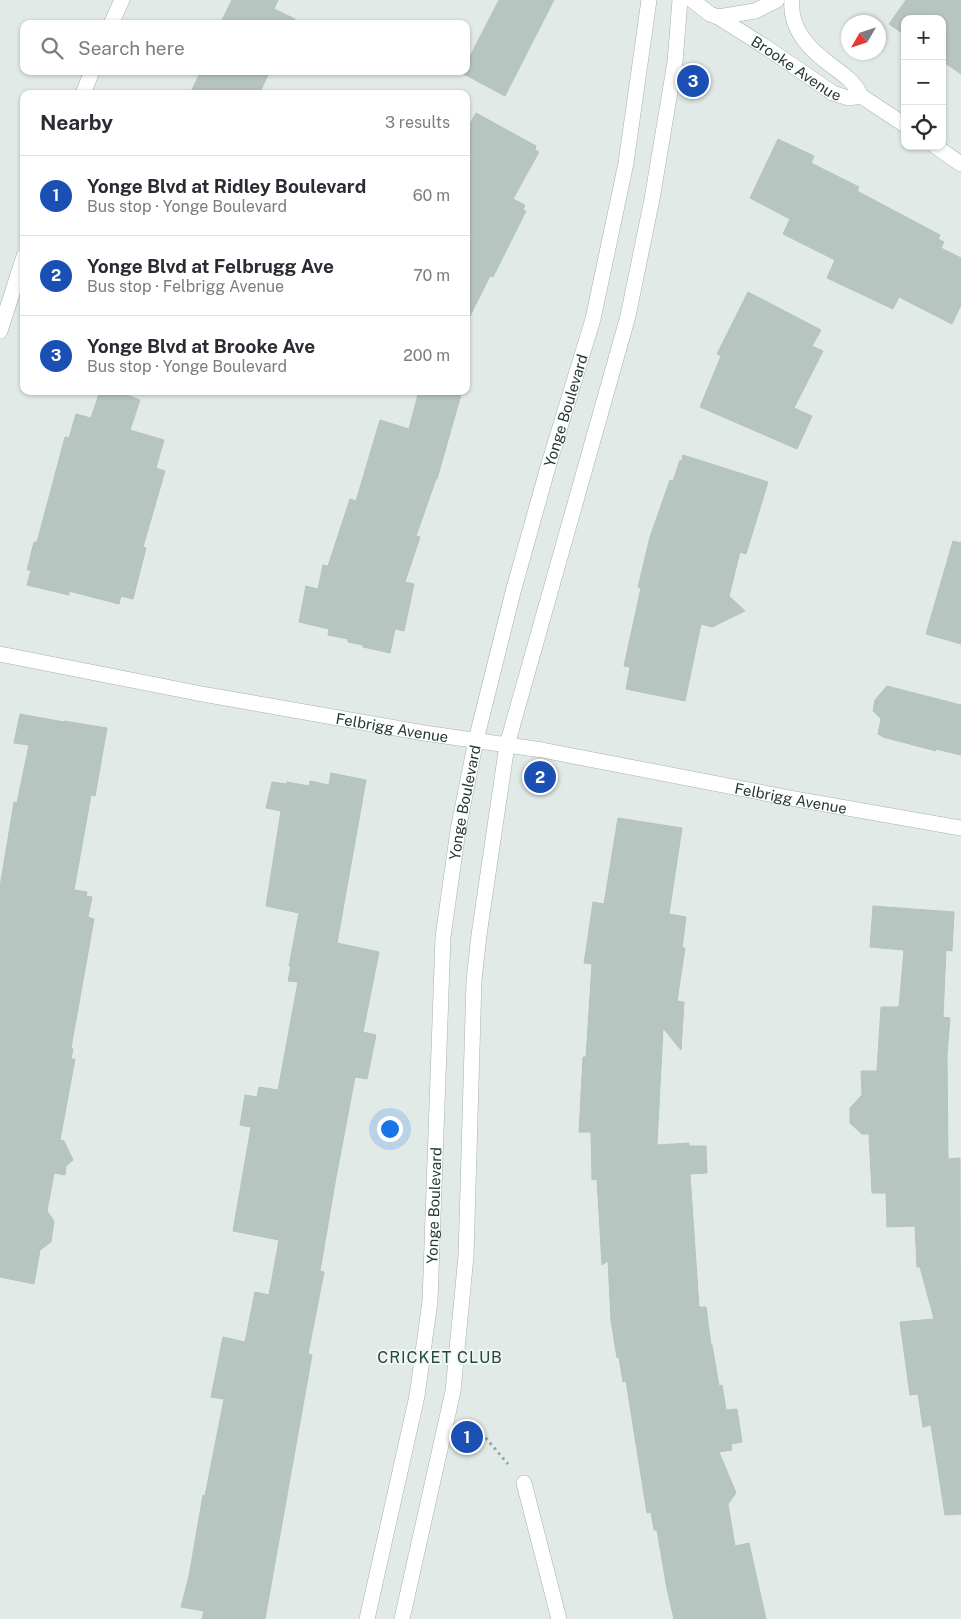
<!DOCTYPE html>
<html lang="en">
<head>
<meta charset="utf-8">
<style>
  body { margin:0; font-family:"Public Sans",sans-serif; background:#f7f7f7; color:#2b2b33 }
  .controls { position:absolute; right:15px; top:15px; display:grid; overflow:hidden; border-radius:10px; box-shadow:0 1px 4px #0004 }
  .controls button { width:45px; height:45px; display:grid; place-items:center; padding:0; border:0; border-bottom:1px solid #e1e1e2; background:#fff; color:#2b2b33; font:25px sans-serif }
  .compass { position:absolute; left:841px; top:15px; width:45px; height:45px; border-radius:50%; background:#fff; box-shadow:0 1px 4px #0004; rotate:231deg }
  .you { position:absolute; left:389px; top:1128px; width:18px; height:18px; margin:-12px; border:4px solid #fff; border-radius:50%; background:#1a73e8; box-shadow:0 0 0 8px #1a73e833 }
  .badge { display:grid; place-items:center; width:32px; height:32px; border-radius:50%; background:#7d584b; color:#fff; font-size:16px; font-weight:700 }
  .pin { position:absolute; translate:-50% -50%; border:2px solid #fff; box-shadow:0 1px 5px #0006 }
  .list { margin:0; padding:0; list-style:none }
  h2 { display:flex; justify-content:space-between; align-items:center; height:65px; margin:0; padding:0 20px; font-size:21px }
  h2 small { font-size:16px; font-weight:400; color:#7c7c81 }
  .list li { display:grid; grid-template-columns:32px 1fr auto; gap:15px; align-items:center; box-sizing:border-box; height:80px; padding:0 20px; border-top:1px solid #e1e1e2 }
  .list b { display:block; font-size:19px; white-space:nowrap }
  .list p { margin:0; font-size:16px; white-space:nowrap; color:#7c7c81 }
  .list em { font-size:16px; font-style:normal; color:#7c7c81 }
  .icon { flex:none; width:28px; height:28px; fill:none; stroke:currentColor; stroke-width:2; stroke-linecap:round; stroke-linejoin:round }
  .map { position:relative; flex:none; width:961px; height:1619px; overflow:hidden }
  .search { position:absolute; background:#fff; box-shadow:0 1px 4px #0004; left:20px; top:20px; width:450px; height:55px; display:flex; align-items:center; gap:12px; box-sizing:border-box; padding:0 18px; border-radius:10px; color:#7c7c81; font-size:19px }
  .panel { position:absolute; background:#fff; box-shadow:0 1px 4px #0004; left:20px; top:90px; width:450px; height:305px; border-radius:10px }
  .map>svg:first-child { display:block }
</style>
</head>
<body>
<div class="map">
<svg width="961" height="1619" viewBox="0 0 961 1619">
  <rect width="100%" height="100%" fill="#e2eae7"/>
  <path fill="#b7c5c0" stroke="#b5c3be" d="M232,0H278L274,9L295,19L292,24H220Z
    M499,0H554L505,96L462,73L466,71V64Z
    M906,0H961V74L942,61V19H905V35L889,24Z
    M201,71H270L259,94H190Z
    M476,113L536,146L535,150L539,152L513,199L525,205L523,210L526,211L493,277L490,276L466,324V131Z
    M778,139L814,156L811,163L859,187L857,191L940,235L938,239L944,242L941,248L961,258V305L952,324L899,297L893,309L827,278L835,260L783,234L790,219L750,198Z
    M748,292L821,330L812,346L823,351L794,408L812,416L797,449L700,407L721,356L717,354Z
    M100,391H116L140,400L130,430L164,440L156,468L165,471L143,547L146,548L133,599L121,596L119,604L69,591V595L27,585L31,570H27L34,542H37L65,437L69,438L76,414L91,418Z
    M419,391H462L437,479H436L416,536L420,537L405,582L414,584L404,631L395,629L390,653L363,647V645L348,642V639L328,635L329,629L299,622L306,586L318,589L323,565L328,566L350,499L356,501L380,420L409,429Z
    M683,455L768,482L746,554L740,552L729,596L745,611L712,627L701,624L685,701L626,689L630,667L624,666L641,588L638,587L650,537L670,480L673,481L680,460L682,461Z
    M953,541L961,543V644L926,634Z
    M887,686L961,705V755L936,749V751L883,737L878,734L881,719L873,711L875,700Z
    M20,714L64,722V721L107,728L95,796L91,795L74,890L87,892L86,896L92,897L88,917L94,919L71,1048L73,1049L71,1059H75L60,1140L64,1141L73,1160L66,1166L65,1175L54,1173L47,1211L54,1221L51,1242L40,1250L34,1284L0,1277V887L14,802L17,803L29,745L14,743Z
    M331,773L366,780L337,943L379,952L363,1032L376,1035L367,1079L355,1077L335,1183L320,1271L324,1272L308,1354L312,1355L265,1619H202L204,1611L181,1607L189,1576L203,1495L205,1496L224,1399L211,1397L223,1337L245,1342L255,1292L269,1295L279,1240L233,1231L251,1127L240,1125L245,1095L257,1097L259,1087L278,1090L298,982L288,981L291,966H289L299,913L266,906L281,811L266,808L272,782L286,784L287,782L309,786L310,781L329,785Z
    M618,818L682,828L669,914L686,917L682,948H685L677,1001L684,1002L681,1050L663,1028L657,1145L689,1143V1146H706L707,1173L690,1174L699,1307H706L711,1345H712L719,1386L722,1385L726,1410L737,1409L742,1442L731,1444L732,1450L719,1452L736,1493L728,1504L735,1546L749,1543L766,1619H674L667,1589L657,1530H654L651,1512L647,1513L626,1381L623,1382L619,1357L617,1358L611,1320L608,1261L602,1265L597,1179L592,1180L591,1132H579L583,1057H586L592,964L584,963L587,944L593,902L604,904Z
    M873,906L954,912L952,951L946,950L943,1017L950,1018L947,1054L948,1159L960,1158L961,1514L945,1515L931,1425L923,1427L918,1394L910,1395L900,1322L934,1319L920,1267H917L915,1226L887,1227L886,1193H872L869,1134H862L850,1123V1108L862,1095L861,1071H877L881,1007H899L904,950L870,947Z"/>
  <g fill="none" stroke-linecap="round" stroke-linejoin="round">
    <defs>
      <g id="minor">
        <path id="s1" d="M692,0L710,14L718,17L764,46L833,93L848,98L861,96L905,125"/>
        <path d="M792,0C789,29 810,50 832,66C844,75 855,82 861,96"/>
        <path d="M718,17L755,11L777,0"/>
        <path d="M111,24L122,0"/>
        <path d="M83,94L92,71"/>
        <path d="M935,146L961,164"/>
        <path d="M0,331L24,256"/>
        <path id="s2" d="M0,654L202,694L424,733L542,750L790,798L961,828"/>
        <path d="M524,1483L559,1619"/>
      </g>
      <g id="tertiary">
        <path id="s3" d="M367,1619L417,1396L430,1301L443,937L458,830L476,740L513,592L548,467L593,319L626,163L649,0"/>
        <path d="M402,1619L453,1391L466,1256L474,980L479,935L507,745L628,316L652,199L675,62L680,0"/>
      </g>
    </defs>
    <use href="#minor" stroke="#a5b1ae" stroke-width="16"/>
    <use href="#tertiary" stroke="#a5b1ae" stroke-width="16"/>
    <path stroke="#86aaa2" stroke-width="3" stroke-dasharray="2.5 4" stroke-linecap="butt" d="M473,1423L508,1464"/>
    <use href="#minor" stroke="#fff" stroke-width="15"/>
    <use href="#tertiary" stroke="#fff" stroke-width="15"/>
  </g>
  <g text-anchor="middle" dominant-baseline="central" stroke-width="4" stroke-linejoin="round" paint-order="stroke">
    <g font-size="15" fill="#243935" stroke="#f2f7f5">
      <text stroke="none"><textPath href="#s1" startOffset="125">Brooke Avenue</textPath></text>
      <text stroke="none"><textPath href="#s3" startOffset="1230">Yonge Boulevard</textPath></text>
      <text stroke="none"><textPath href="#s2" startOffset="399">Felbrigg Avenue</textPath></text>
      <text stroke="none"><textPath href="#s2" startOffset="804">Felbrigg Avenue</textPath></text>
      <text stroke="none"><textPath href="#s3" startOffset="825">Yonge Boulevard</textPath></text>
      <text stroke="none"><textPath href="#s3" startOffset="420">Yonge Boulevard</textPath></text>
    </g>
    <g font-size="16" letter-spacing="1" fill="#224943" stroke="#f2f7f5">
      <text x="440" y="1357">CRICKET CLUB</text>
    </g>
  </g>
</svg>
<div class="controls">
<button>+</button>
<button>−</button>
<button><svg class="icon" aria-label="locate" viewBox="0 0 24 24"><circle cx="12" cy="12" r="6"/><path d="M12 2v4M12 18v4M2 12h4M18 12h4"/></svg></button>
</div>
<svg class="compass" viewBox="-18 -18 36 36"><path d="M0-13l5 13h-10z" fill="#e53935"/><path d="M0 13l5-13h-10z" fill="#7c7c81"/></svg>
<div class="you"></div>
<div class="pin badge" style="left:467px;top:1437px;background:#1a4fb4">1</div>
<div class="pin badge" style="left:540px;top:777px;background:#1a4fb4">2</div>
<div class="pin badge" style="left:693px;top:81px;background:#1a4fb4">3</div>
<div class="search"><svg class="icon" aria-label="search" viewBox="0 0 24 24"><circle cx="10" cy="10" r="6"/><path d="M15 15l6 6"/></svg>Search here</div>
<section class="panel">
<h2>Nearby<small>3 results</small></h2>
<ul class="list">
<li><span class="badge" style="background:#1a4fb4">1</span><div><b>Yonge Blvd at Ridley Boulevard</b><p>Bus stop · Yonge Boulevard</p></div><em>60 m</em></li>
<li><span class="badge" style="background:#1a4fb4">2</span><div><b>Yonge Blvd at Felbrugg Ave</b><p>Bus stop · Felbrigg Avenue</p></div><em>70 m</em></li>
<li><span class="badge" style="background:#1a4fb4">3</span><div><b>Yonge Blvd at Brooke Ave</b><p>Bus stop · Yonge Boulevard</p></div><em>200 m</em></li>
</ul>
</section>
</div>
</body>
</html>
